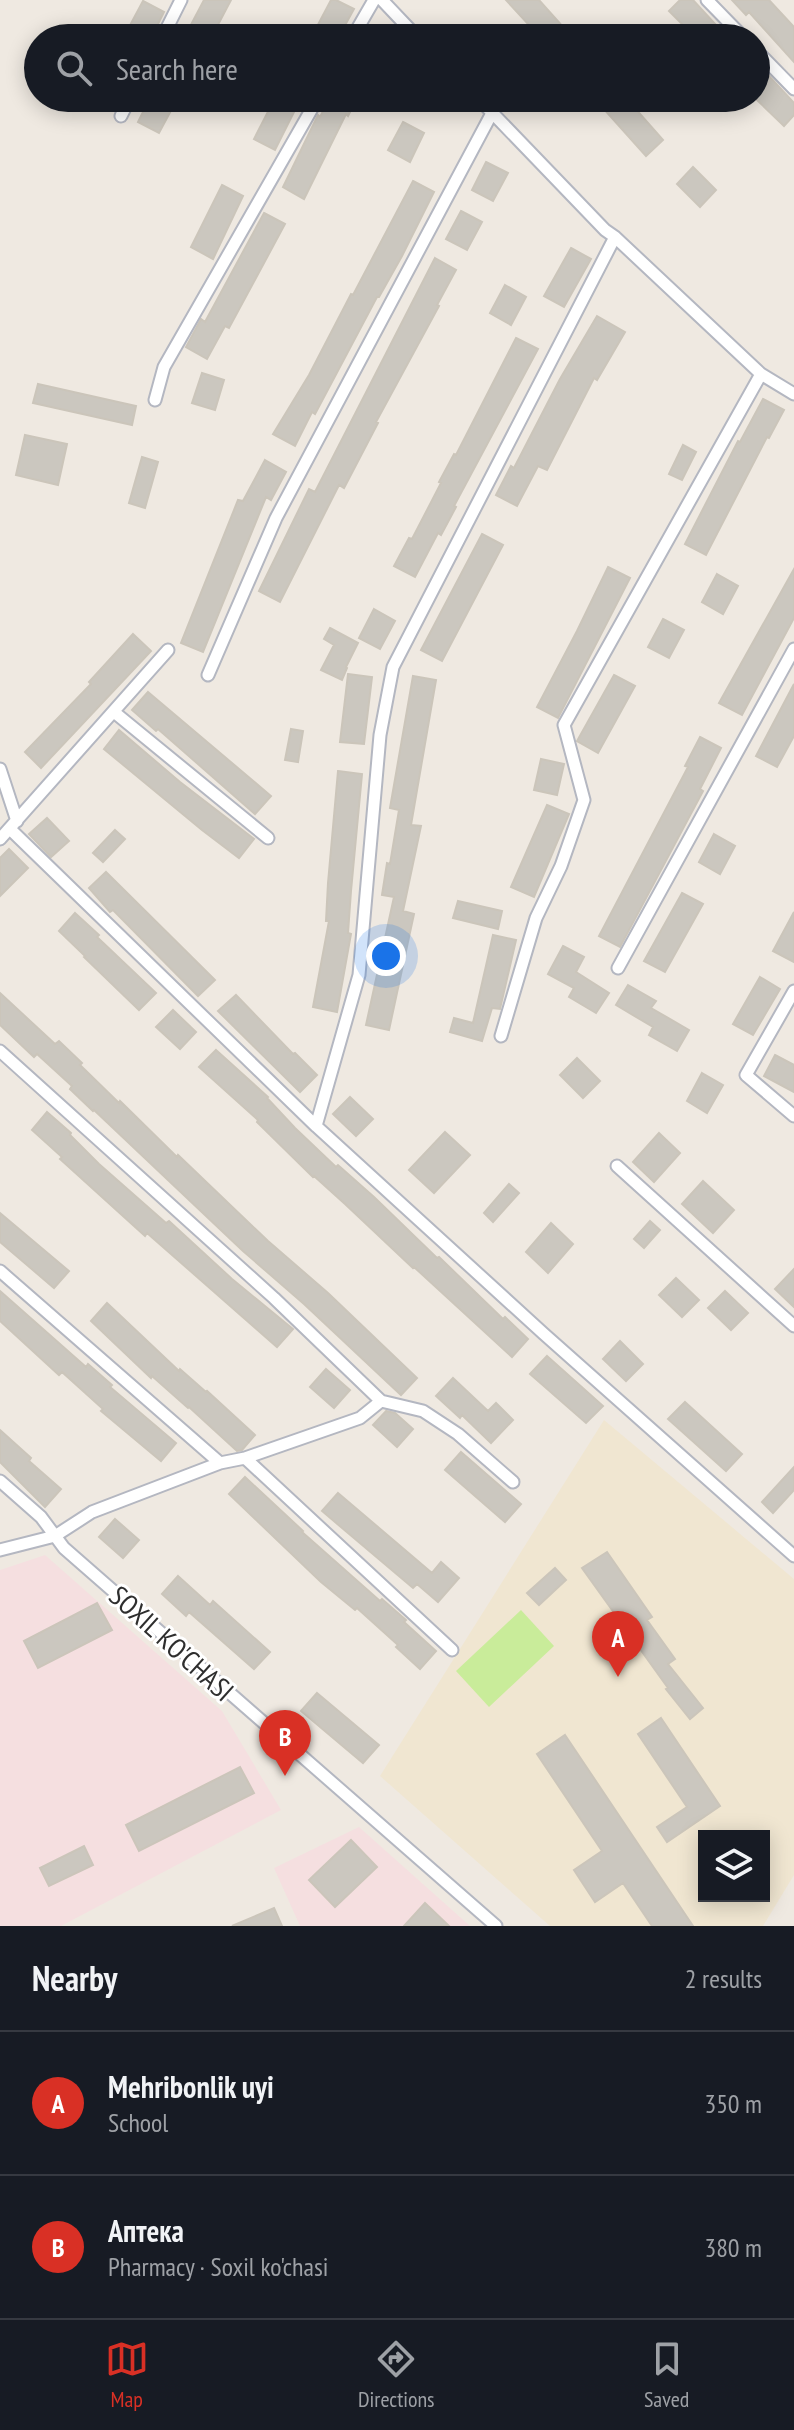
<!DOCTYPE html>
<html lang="en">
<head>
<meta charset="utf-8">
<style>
  body { margin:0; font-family:"PT Sans Narrow",sans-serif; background:#20242c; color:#f1f3f6 }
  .controls { position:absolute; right:24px; bottom:24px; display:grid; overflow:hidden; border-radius:0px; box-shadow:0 4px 20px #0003 }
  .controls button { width:72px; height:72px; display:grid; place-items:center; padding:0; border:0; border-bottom:2px solid #363941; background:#171b24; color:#f1f3f6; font:40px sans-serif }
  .you { position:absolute; left:386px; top:956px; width:28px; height:28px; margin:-20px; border:6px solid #fff; border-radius:50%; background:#1a73e8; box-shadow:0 0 0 12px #1a73e833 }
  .badge { display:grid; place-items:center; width:52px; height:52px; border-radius:50%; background:#d93025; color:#fff; font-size:26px; font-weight:700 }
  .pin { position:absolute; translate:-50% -66px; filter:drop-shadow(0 2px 4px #0008) }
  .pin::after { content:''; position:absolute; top:42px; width:28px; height:24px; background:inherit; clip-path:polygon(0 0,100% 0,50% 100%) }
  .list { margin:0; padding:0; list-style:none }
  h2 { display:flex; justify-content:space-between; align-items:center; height:104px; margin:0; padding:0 32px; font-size:34px }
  h2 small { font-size:26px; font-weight:400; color:#9ea1a6 }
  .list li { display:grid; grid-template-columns:52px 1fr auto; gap:24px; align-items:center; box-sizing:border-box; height:144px; padding:0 32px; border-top:2px solid #363941 }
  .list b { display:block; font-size:30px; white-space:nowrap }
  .list p { margin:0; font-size:26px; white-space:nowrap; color:#9ea1a6 }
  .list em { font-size:26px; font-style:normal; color:#9ea1a6 }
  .icon { flex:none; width:44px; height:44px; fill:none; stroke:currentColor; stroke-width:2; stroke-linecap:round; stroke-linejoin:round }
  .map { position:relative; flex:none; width:794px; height:1926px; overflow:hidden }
  .search { position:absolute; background:#171b24; box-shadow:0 4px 20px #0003; left:24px; right:24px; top:24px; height:88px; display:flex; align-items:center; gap:20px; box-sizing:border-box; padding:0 28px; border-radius:44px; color:#9ea1a6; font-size:30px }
  .sheet { height:392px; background:#171b24 }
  nav { display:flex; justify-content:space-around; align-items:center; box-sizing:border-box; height:112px; border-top:2px solid #363941; background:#171b24; font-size:22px; color:#9ea1a6 }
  nav a { display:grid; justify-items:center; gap:4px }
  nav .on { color:#d93025 }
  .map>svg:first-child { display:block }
</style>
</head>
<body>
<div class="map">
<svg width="794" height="1926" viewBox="0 0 794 1926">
  <rect width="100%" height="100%" fill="#efe9e1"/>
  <path fill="#f0e6d1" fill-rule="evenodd" d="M604,1420L794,1579V1875L763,1926H550L380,1776ZM704,1836H764V1896H704Z"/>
  <path fill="#f5dfe0" d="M45,1555L222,1711L281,1810L61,1926H0V1570Z
    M359,1827L470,1926H300L274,1868Z"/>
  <path fill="#c9ec9a" d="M521,1610L554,1646L489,1707L456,1671Z"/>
  <path fill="#cbc7bf" stroke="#cbc5ba" stroke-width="2" d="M204,0H231L211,38H184Z
    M331,0H336L354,9L338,38H311Z
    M506,0H539L573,38H541Z
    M680,0H693L728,38H696L669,11Z
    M732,0H769L794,27V62L749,12L746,15Z
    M143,1L164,12L151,38H146L128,29Z
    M756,62L794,103V115L784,126L756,99Z
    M150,98H160L174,105L159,133L138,122Z
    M275,98H301L275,150L254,139Z
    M330,98H357L348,116L346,114L304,199L283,187L318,115L320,117Z
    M594,98H626L663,140L646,156Z
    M403,122L424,133L410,162L388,150Z
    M486,162L508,173L493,201L472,190Z
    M693,167L716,190L700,207L677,184Z
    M413,181L434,192L402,256L379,297H377L315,414L312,412L295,446L273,434L309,375L351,294L353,295Z
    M222,185L243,196L213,259L191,247Z
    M461,211L482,222L467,250L446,239Z
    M264,213L285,224L229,328L225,326L207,359L186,347L201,319L205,322Z
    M571,248L591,259L564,307L544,296Z
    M435,258L456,270L437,305L439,306L376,422L378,423L344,488L339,485L280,602L259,591L309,489L315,492Z
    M505,285L526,297L511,325L490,313Z
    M597,316L625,332L597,380L594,378L547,470L538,466L517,506L496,495L511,466L514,468L560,379Z
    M516,338L538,349L454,506L456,507L441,535L438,533L415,577L394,566L409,538L412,539L441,483L439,482L454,454L456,455Z
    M202,373L224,380L215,410L192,403Z
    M38,384L136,406L132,425L33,403Z
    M763,399L784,410L769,438L767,437L706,555L685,544L738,441L740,442Z
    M25,435L67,444L58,485L16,475Z
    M683,445L696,452L682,480L669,474Z
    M142,457L158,462L145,508L129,503Z
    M265,460L286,472L271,500L266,497L203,652L181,643L238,500L243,501Z
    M482,534L503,545L442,661L421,650Z
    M608,567L630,578L558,718L537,707L577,631Z
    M794,569V618L742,715L719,703Z
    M717,574L738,586L723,614L702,602Z
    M374,609L395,621L380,649L359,638Z
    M663,619L684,630L669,658L648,647Z
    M330,628L358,643L346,667L347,668L342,680L321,670L334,645L324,639Z
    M133,634L151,651L41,768L25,752L91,684L89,682Z
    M348,674L372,677L364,744L340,742Z
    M614,675L635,686L598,753L577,741Z
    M413,676L436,680L411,825L421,826L403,911L414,914L389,1030L366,1025L394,897L382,895L387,863L390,864L399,810L390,808Z
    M794,684V736L777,767L756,756Z
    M148,692L271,796L255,814L158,729L156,731L132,710Z
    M291,729L303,731L298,762L285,760Z
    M119,730L180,782L254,839L239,858L202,830L104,749Z
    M700,737L721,748L700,789L703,791L620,947L599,936L688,767L685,766Z
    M541,759L564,764L557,795L534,790Z
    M338,771L362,774L351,891L348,933L351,934L337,1012L313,1007L329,921H326L328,883Z
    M547,805L569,814L534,897L511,887Z
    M47,818L69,841L51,857L29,834Z
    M115,830L125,839L103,862L93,853Z
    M714,834L735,846L720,874L699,862Z
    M9,849L28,868L0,896V858Z
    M106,872L215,980L198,996L113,910L110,912L89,888Z
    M682,893L703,904L665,972L644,961Z
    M458,901L502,911L498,929L453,918Z
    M794,912V962L773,951Z
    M75,913L99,935L97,937L156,993L139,1010L84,957L85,956L59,931Z
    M493,935L516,940L500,1009L492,1008L482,1041L450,1032L454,1018L473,1023Z
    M563,946L584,957L576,972L609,993L596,1013L569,997L574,988L548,974Z
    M760,977L780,989L753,1035L733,1024Z
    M628,985L656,1001L651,1008L689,1030L677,1051L649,1035L653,1027L616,1005Z
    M0,993L55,1044L59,1041L82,1063L80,1065L119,1103L120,1101L177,1157L178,1155L268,1241L328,1293L417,1378L401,1395L304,1304L243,1251L94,1110L93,1111L70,1089L72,1086L37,1054L34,1057L0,1025Z
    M236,995L293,1054L295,1053L317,1075L300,1092L218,1011Z
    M173,1010L196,1032L180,1049L156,1027Z
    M216,1050L268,1097L267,1098L295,1128L336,1167L338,1165L374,1197L437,1258L439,1257L503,1319L505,1317L528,1339L512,1357L414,1267L413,1268L345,1204L314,1176L313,1177L257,1122L258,1120L199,1067Z
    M775,1055L794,1065V1092L764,1076Z
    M577,1058L600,1081L583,1098L560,1075Z
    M702,1073L723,1085L707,1113L687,1101Z
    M350,1097L373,1119L356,1136L333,1114Z
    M47,1112L71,1133L70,1135L99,1164L166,1223L169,1221L232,1279L293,1329L277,1347L147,1233L145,1236L60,1159L62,1157L32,1130Z
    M445,1132L470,1155L434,1193L409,1170Z
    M659,1133L680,1153L654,1182L633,1162Z
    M703,1181L734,1210L713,1233L682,1204Z
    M509,1184L519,1193L493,1222L484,1213Z
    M0,1213L69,1271L54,1288L0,1242Z
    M650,1221L660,1230L644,1248L634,1239Z
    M551,1223L573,1244L548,1273L526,1252Z
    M794,1269V1307L775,1289Z
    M676,1278L699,1300L682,1317L659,1295Z
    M0,1291L86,1367L88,1364L112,1385L110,1387L176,1443L161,1461L101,1411L103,1409L62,1372L59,1375L0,1321Z
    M725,1291L748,1313L731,1330L708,1308Z
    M107,1303L179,1371L180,1369L206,1392L207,1391L255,1435L242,1450L237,1451L189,1407L188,1408L152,1376L151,1378L91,1321Z
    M620,1341L643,1364L626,1381L603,1359Z
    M547,1356L603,1406L586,1423L530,1374Z
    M326,1369L350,1390L334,1408L310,1387Z
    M453,1378L488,1411L496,1403L513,1420L491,1443L462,1415L460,1418L436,1396Z
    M685,1402L742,1454L726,1471L668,1419Z
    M386,1411L395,1413L413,1429L397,1447L373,1425Z
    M0,1430L31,1458L29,1461L61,1489L45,1507L0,1462Z
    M461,1452L521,1504L505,1522L445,1470Z
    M794,1467V1490L773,1513L762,1502Z
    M245,1477L303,1531L302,1532L380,1601L382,1599L406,1620L404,1622L436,1651L420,1669L396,1647L398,1645L357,1608L355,1610L321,1582L229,1494Z
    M338,1493L432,1573L441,1562L459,1578L438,1602L417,1584L413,1588L322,1511Z
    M115,1519L139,1540L123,1558L99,1537Z
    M607,1552L652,1617L647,1620L675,1659L668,1664L703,1708L690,1719L666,1689L668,1688L582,1568Z
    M555,1568L566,1580L539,1605L527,1593Z
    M178,1576L210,1605L213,1601L270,1652L254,1669L189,1612L186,1616L162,1594Z
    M97,1603L112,1630L38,1668L24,1641Z
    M317,1693L379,1745L363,1763L301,1711Z
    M661,1718L720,1806L667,1842L657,1827L687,1807L638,1734Z
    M565,1735L693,1926H652L623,1883L595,1902L574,1870L602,1851L537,1754Z
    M240,1767L254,1793L139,1851L126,1825Z
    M351,1840L377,1867L335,1907L309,1880Z
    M84,1846L93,1865L49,1886L40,1868Z
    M425,1903L449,1926H404Z
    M274,1908L282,1926H232Z"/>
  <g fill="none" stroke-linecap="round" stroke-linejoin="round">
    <defs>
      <path id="minor" d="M382,0L418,38
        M707,0L744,38
        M162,38L181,0
        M352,38L374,0
        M756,50L794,89
        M478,98L605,230L615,237L761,374L794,394
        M121,116L130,98
        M155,400L164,367L318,98
        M208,675L276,518L492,113
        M114,712L268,838
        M0,769L17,821
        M10,829L316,1126L544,1334L794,1556
        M0,839L168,650
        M618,968L794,649
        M794,991L746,1075L794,1116
        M501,1036L536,918L561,866L584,800L564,725L761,374
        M0,1051L274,1298L381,1401L423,1411L458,1434L513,1482
        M316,1126L359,975L380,735L393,667L615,237
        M617,1166L794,1326
        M0,1271L220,1463
        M245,1458L452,1650
        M0,1481L41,1517L64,1548L496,1926
        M0,1550L55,1536L92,1512L220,1463L245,1458L360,1418L381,1401"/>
    </defs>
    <use href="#minor" stroke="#b4b7c1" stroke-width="15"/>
    <use href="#minor" stroke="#fff" stroke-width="11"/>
  </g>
  <g text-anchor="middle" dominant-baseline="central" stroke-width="6" stroke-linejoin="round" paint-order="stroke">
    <g font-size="28" fill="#2e2e2e" stroke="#fff">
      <text transform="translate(172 1643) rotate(42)">SOXIL KO'CHASI</text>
    </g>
  </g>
</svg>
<div class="controls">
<button><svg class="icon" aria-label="layers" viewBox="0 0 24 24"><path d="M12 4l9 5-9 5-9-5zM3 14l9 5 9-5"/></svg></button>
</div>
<div class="you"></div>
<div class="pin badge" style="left:618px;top:1677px">A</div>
<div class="pin badge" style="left:285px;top:1776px">B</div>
<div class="search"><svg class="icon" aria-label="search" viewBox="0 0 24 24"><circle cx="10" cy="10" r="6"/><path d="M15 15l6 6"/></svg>Search here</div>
</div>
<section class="sheet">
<h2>Nearby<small>2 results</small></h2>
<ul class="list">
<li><span class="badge">A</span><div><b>Mehribonlik uyi</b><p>School</p></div><em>350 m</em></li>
<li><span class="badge">B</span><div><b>Аптека</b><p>Pharmacy · Soxil ko'chasi</p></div><em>380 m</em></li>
</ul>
</section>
<nav>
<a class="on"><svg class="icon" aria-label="map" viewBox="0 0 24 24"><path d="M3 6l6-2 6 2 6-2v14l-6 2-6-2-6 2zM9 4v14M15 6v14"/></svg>Map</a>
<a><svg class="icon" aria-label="directions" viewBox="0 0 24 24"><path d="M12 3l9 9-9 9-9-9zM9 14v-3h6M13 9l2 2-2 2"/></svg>Directions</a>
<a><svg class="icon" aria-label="saved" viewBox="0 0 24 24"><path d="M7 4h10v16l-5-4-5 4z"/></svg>Saved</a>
</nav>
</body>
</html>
